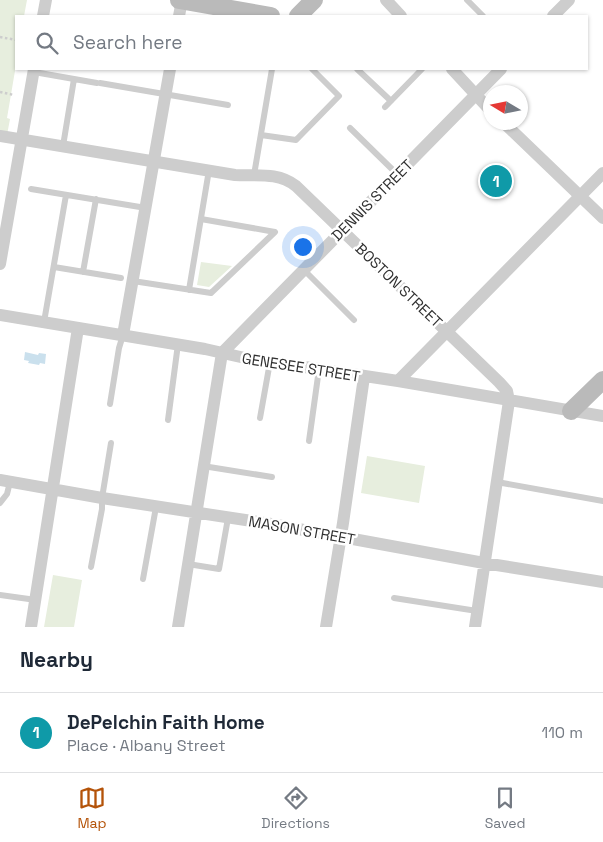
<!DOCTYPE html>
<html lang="en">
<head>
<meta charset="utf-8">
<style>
  body { margin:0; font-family:"Space Grotesk",sans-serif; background:#f2f2f3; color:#1f2937 }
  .compass { position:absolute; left:483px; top:85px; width:45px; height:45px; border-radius:50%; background:#fff; box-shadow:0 1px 4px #0004; rotate:280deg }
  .you { position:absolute; left:302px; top:246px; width:18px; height:18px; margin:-12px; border:4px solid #fff; border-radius:50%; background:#1a73e8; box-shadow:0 0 0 8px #1a73e833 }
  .badge { display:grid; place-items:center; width:32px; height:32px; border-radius:50%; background:#b45309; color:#fff; font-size:16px; font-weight:700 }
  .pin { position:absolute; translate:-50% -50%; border:2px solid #fff; box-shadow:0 1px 5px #0006 }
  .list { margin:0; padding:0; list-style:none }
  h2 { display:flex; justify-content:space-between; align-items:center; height:65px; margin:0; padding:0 20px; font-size:21px }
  h2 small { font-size:16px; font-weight:400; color:#747a83 }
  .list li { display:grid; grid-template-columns:32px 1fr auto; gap:15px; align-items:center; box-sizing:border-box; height:80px; padding:0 20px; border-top:1px solid #e0e1e3 }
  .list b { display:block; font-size:19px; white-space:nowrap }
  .list p { margin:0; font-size:16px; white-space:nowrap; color:#747a83 }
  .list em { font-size:16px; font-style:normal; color:#747a83 }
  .icon { flex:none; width:28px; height:28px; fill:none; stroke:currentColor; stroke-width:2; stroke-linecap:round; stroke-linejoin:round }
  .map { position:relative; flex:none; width:603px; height:627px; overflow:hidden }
  .search { position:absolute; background:#fff; box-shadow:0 1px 4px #0004; left:15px; right:15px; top:15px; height:55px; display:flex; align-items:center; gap:12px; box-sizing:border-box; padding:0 18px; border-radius:0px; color:#747a83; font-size:19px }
  .sheet { height:145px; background:#fff }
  nav { display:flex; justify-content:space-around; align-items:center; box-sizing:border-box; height:70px; border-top:1px solid #e0e1e3; background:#fff; font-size:14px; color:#747a83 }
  nav a { display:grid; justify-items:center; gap:2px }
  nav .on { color:#b45309 }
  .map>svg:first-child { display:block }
</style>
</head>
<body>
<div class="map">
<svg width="603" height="627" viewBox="0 0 603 627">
  <rect width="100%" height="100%" fill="#fff"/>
  <path fill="#e7eede" d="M0,0H27L24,16H16V65L7,118L10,119L7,135L0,133Z
    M201,262L232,266L209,287L197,285Z
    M367,456L425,466L419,503L361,493Z
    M53,575L82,580L74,627H44Z"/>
  <path fill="#cae0ed" d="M25,352L38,355L39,353L46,354L45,364L40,363L39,365L28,363L29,361L24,360Z"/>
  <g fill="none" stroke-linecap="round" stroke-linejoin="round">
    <path stroke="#cdcdcd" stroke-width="2.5" stroke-dasharray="2.5 2.5" stroke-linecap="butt" d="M0,37L16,40
      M0,92L14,95"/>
    <path stroke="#cdcdcd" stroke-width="6" d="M467,0L483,16
      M357,69L391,101
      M34,72L97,83
      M100,83L228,105
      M385,107L422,69
      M350,128L397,174
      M261,135L296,140L339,96L312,69
      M63,146L74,79
      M254,175L272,69
      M31,189L146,208
      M54,267L121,278
      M303,269L354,320
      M83,272L96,199
      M133,281L211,293L275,232L201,219
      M189,290L209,170
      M44,322L66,195
      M110,404L119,348L123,335
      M260,418L270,362
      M168,420L178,344
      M309,441L319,369
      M203,466L272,477
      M497,482L603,501
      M0,503L7,494L10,482
      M188,564L219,569L228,518
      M91,567L102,509V498L111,443
      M143,579L156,507
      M0,595L36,600
      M394,598L477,611"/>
    <path stroke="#cdcdcd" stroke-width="12" d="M386,0L401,16
      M43,16L46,0
      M179,16L182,0
      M553,16L569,0
      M452,69L490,110
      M503,122L603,218
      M0,136L235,175C257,176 278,172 296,186L499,382L507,391L509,401L475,627
      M0,264L34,69
      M0,315L205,349L245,358L398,381L603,416
      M123,335L170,69
      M398,381L603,173
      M0,480L102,498L271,524L484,563L603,582
      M31,627L78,328
      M178,627L222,353L501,69
      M326,627L343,523L364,377"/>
    <path stroke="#bababa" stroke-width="18" d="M179,0L271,16
      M298,16L314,0
      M571,411L603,380"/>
  </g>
  <g text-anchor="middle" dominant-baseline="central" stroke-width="5" stroke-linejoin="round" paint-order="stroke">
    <g font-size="15" fill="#303030" stroke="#fff">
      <text transform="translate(372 200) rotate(-45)">DENNIS STREET</text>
      <text transform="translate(399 285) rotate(44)">BOSTON STREET</text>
      <text transform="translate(301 367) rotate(9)">GENESEE STREET</text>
      <text transform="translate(302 530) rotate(10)">MASON STREET</text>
    </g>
  </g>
</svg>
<svg class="compass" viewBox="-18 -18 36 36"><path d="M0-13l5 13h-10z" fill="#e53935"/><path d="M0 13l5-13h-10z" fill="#747a83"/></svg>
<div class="you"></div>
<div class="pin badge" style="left:496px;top:181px;background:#0f9aa8">1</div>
<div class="search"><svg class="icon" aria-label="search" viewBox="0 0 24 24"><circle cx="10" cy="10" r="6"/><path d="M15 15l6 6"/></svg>Search here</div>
</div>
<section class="sheet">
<h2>Nearby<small></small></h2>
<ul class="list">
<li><span class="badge" style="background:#0f9aa8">1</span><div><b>DePelchin Faith Home</b><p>Place · Albany Street</p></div><em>110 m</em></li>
</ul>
</section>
<nav>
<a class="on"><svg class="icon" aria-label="map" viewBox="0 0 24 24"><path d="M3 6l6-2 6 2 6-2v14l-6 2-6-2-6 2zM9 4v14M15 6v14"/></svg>Map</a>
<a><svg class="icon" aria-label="directions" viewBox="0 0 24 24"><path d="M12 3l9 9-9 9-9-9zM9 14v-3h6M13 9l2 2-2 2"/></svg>Directions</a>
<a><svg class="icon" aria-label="saved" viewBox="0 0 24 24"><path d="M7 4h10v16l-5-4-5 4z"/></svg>Saved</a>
</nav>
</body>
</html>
